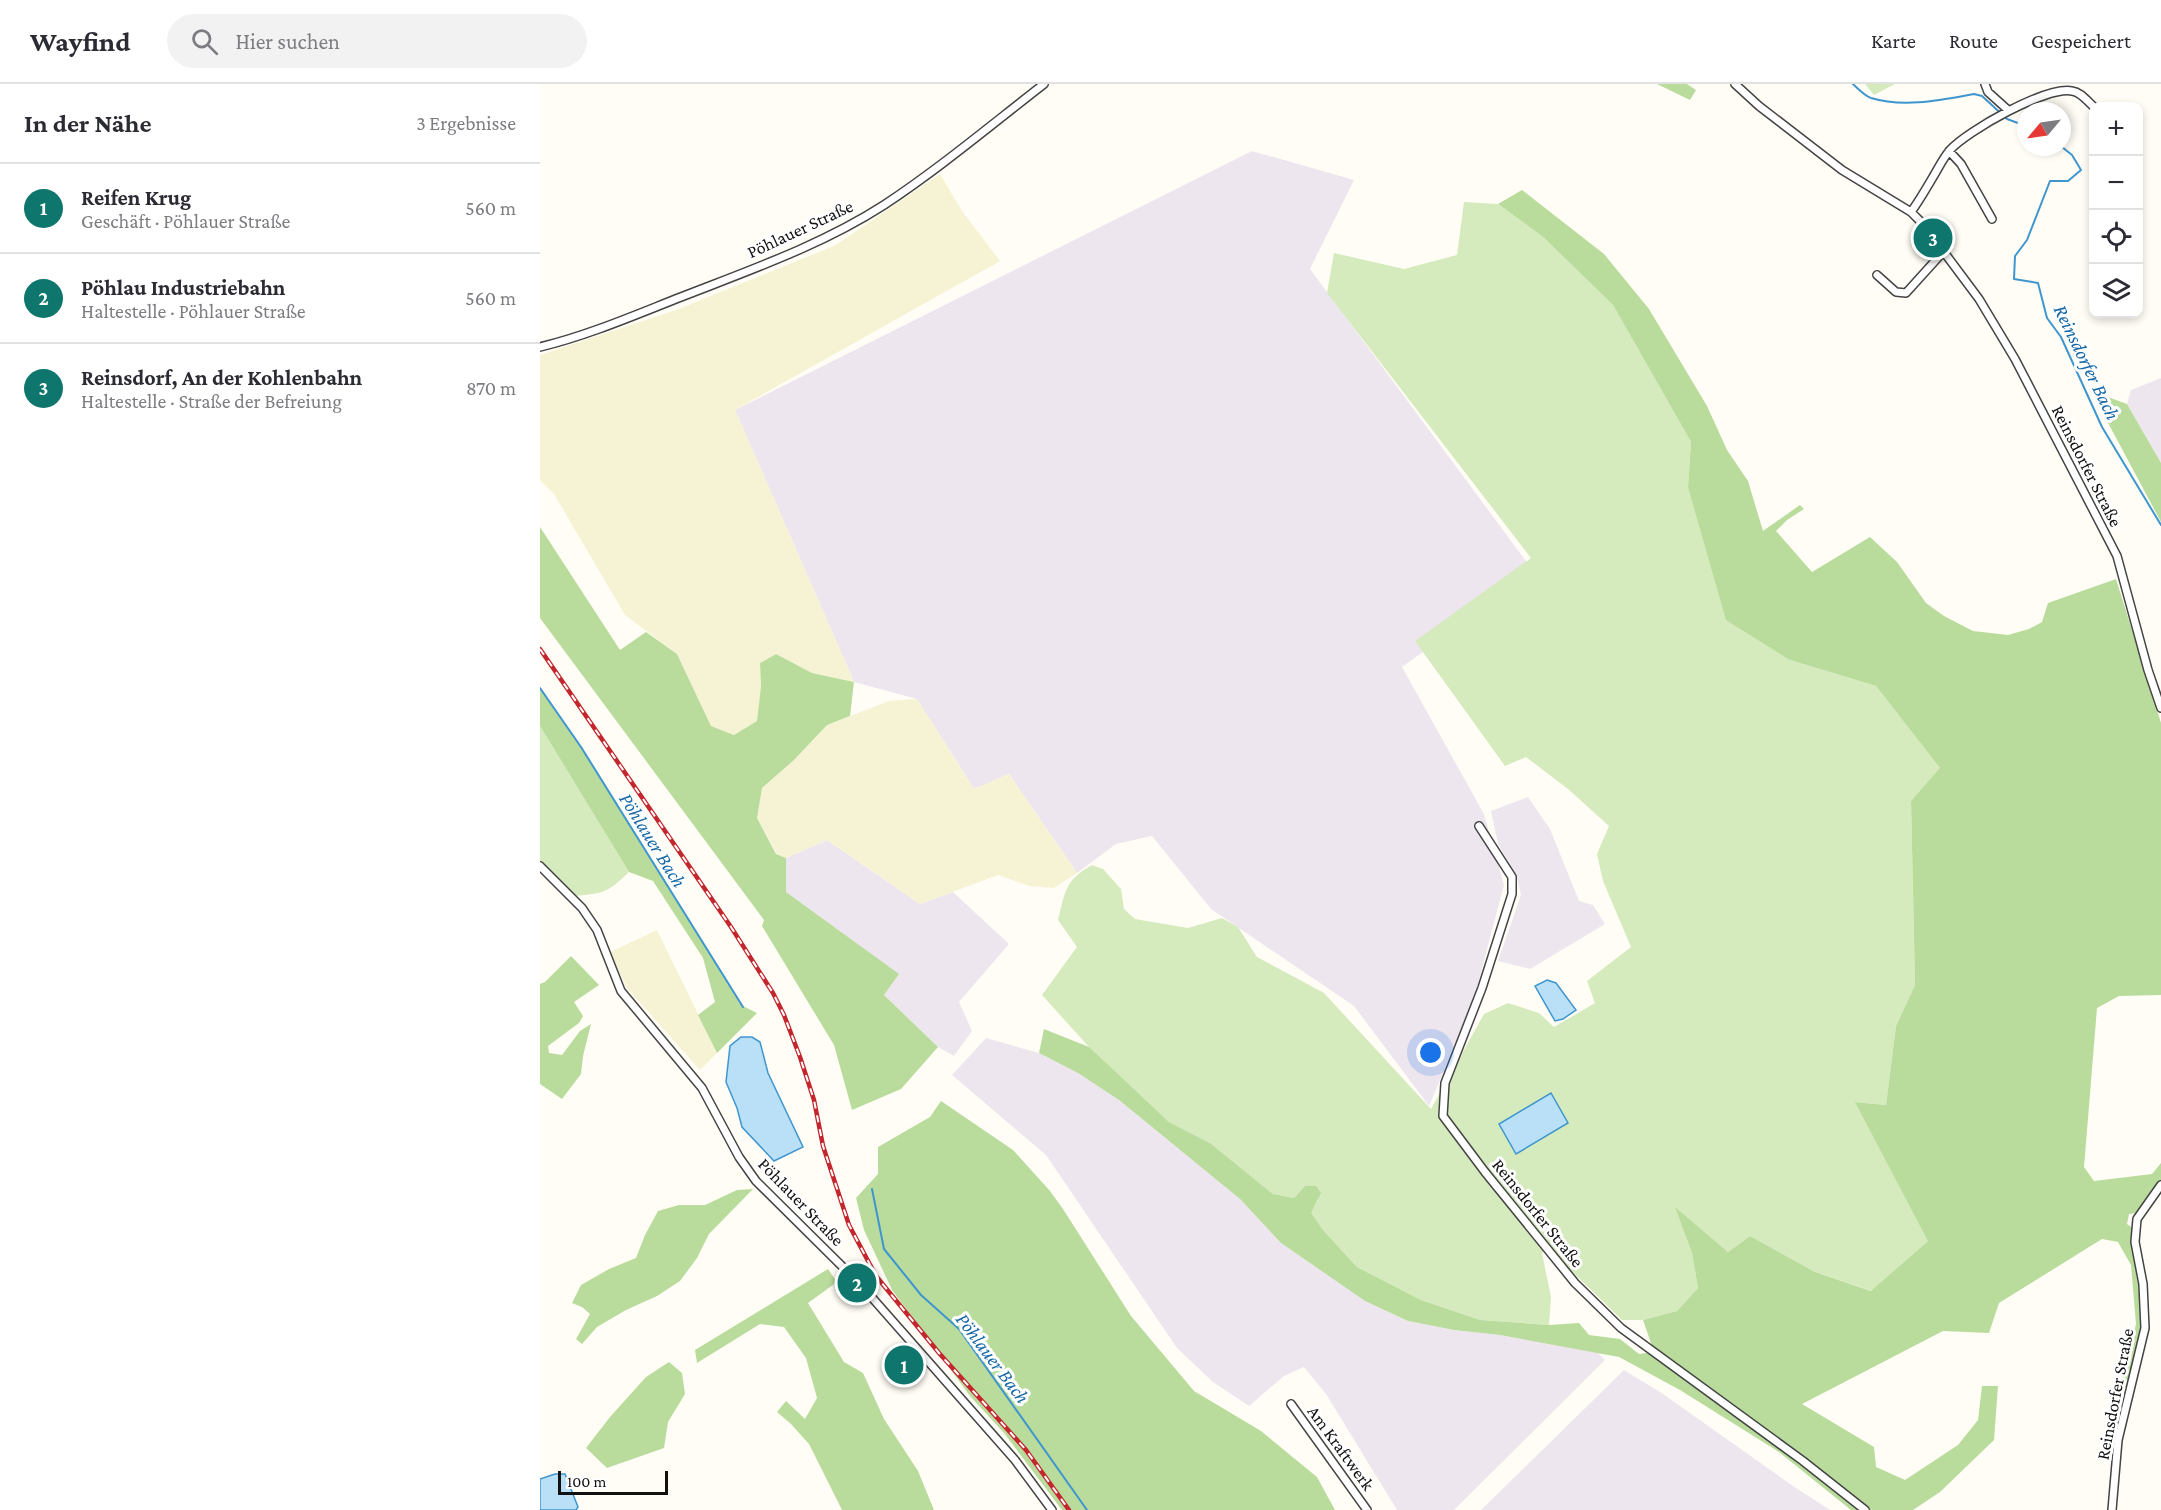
<!DOCTYPE html>
<html lang="de">
<head>
<meta charset="utf-8">
<style>
  body { margin:0; font-family:"Crimson Pro",serif; background:#f2f2f3; color:#2b2b33 }
  .controls { position:absolute; right:18px; top:18px; display:grid; overflow:hidden; border-radius:12px; box-shadow:0 3px 9px #0003 }
  .controls button { width:54px; height:54px; display:grid; place-items:center; padding:0; border:0; border-bottom:2px solid #e1e1e2; background:#fff; color:#2b2b33; font:30px sans-serif }
  .compass { position:absolute; left:1477px; top:18px; width:54px; height:54px; border-radius:50%; background:#fff; box-shadow:0 3px 9px #0003; rotate:241deg }
  .scale { position:absolute; left:18px; bottom:15px; width:110px; box-sizing:border-box; padding-left:6px; border:3px solid #111; border-top:0; font-size:16px; line-height:21px; white-space:nowrap; color:#111; -webkit-text-stroke:4px #fff; paint-order:stroke }
  .you { position:absolute; left:891px; top:969px; width:21px; height:21px; margin:-15px; border:4px solid #fff; border-radius:50%; background:#1a73e8; box-shadow:0 0 0 9px #1a73e833 }
  .badge { display:grid; place-items:center; width:39px; height:39px; border-radius:50%; background:#0f766e; color:#fff; font-size:20px; font-weight:700 }
  .pin { position:absolute; translate:-50% -50%; border:3px solid #fff; box-shadow:0 2px 6px #0006 }
  .list { margin:0; padding:0; list-style:none }
  h2 { display:flex; justify-content:space-between; align-items:center; height:78px; margin:0; padding:0 24px; font-size:26px }
  h2 small { font-size:20px; font-weight:400; color:#7c7c81 }
  .list li { display:grid; grid-template-columns:39px 1fr auto; gap:18px; align-items:center; box-sizing:border-box; height:90px; padding:0 24px; border-top:2px solid #e1e1e2 }
  .list b { display:block; font-size:22px; white-space:nowrap }
  .list p { margin:0; font-size:20px; white-space:nowrap; color:#7c7c81 }
  .list em { font-size:20px; font-style:normal; color:#7c7c81 }
  .icon { flex:none; width:33px; height:33px; fill:none; stroke:currentColor; stroke-width:2; stroke-linecap:round; stroke-linejoin:round }
  .map { position:relative; flex:none; width:1621px; height:1426px; overflow:hidden }
  header { display:flex; align-items:center; gap:36px; box-sizing:border-box; height:84px; padding:0 30px; background:#fff; border-bottom:2px solid #e1e1e2 }
  header strong { font-size:28px }
  nav { display:flex; gap:33px; margin-inline-start:auto; font-size:21px }
  .search { width:420px; height:54px; background:#f2f2f3; display:flex; align-items:center; gap:15px; box-sizing:border-box; padding:0 21px; border-radius:33px; color:#7c7c81; font-size:22px }
  main { display:flex }
  aside { flex:1; background:#fff }
  .map>svg:first-child { display:block }
</style>
</head>
<body>
<header>
<strong>Wayfind</strong>
<div class="search"><svg class="icon" aria-label="search" viewBox="0 0 24 24"><circle cx="10" cy="10" r="6"/><path d="M15 15l6 6"/></svg>Hier suchen</div>
<nav><a>Karte</a><a>Route</a><a>Gespeichert</a></nav>
</header>
<main>
<aside>
<h2>In der Nähe<small>3 Ergebnisse</small></h2>
<ul class="list">
<li><span class="badge">1</span><div><b>Reifen Krug</b><p>Geschäft · Pöhlauer Straße</p></div><em>560 m</em></li>
<li><span class="badge">2</span><div><b>Pöhlau Industriebahn</b><p>Haltestelle · Pöhlauer Straße</p></div><em>560 m</em></li>
<li><span class="badge">3</span><div><b>Reinsdorf, An der Kohlenbahn</b><p>Haltestelle · Straße der Befreiung</p></div><em>870 m</em></li>
</ul>
</aside>
<div class="map">
<svg width="1621" height="1426" viewBox="0 0 1621 1426">
  <rect width="100%" height="100%" fill="#fffdf5"/>
  <path fill="#eee6ef" d="M712,67L814,96L770,185L994,488L862,583L944,730L964,801L933,918L889,1022L814,922L671,825L612,752L576,760L537,789L469,690L434,705L377,615L314,598L195,326Z
    M1621,294V379L1587,320L1591,306Z
    M988,713L1010,745L1039,817L1053,821L1065,840L990,885L958,877L981,811L976,790L958,760L951,727Z
    M287,756L380,820L413,808L469,860L419,918L432,947L414,972L398,963L344,911L358,890L246,808V774Z
    M446,954L499,969L538,989L579,1016L700,1115L741,1159L825,1217L868,1237L914,1246L960,1251L1057,1268L1065,1276L914,1426H857L786,1310L764,1283L744,1292L709,1322L673,1298L637,1264L506,1071L412,991Z
    M1084,1286L1123,1310L1253,1402L1290,1426H941Z"/>
  <path fill="#f6f3d4" d="M400,90L422,127L460,177L195,326L314,598L272,589L236,570L220,579L221,602L217,637L194,651L171,642L137,570L85,531L14,410L0,396V271L139,225L296,161Z
    M377,615L434,705L469,690L537,789L514,804L489,802L458,791L380,820L287,756L246,774L237,770L217,734L222,704L254,676L287,641L349,617Z
    M117,846L177,969L160,986L87,904L70,868Z"/>
  <path fill="#d5ebbd" d="M1325,0H1355L1334,11Z
    M924,118L958,120L1003,153L1073,221L1151,358L1148,403L1250,576L1336,602L1401,685L1371,717L1375,901L1356,942L1346,1021L1316,1018L1389,1156L1332,1207L1275,1188L1210,1152L1188,1168L1136,1124L1152,1169L1158,1204L1137,1227L1103,1236H1082L1008,1164L1002,1169L1011,1213L1009,1241L940,1236L881,1216L817,1183L783,1146L770,1129L778,1116L765,1102L754,1114L733,1110L670,1059L629,1038L558,973L502,911L537,863L518,836C525,808 525,796 552,781L563,785L581,805L584,825L595,835L648,844L682,834L698,843L717,873L784,909L891,1025L944,930L968,919L999,929L1014,943L1055,919L1047,897L1091,863L1063,797L1057,770L1069,742L1028,705L986,673L965,682L875,557L991,474L787,209L794,169L864,185L917,171Z
    M0,642L89,788C67,809 65,809 34,812L0,777Z"/>
  <path fill="#b9dc9c" d="M1117,0H1147L1156,6L1150,16Z
    M982,106L1064,170L1109,225L1167,322L1187,366L1208,397L1223,447L1260,421L1264,425L1247,436L1236,447L1272,488L1330,453L1357,478L1386,519L1404,532L1433,547L1468,551L1489,545L1502,538L1508,519L1576,495L1621,639V911L1579,912L1557,924L1544,1083L1554,1097L1612,1090L1621,1079V1097L1597,1129L1589,1130L1587,1140L1594,1145C1589,1178 1605,1211 1601,1246C1599,1269 1588,1299 1582,1322L1577,1320L1596,1240L1591,1181L1578,1158L1562,1155L1459,1219L1449,1249L1403,1247L1262,1320L1334,1363L1336,1383L1365,1396L1418,1361L1438,1336L1442,1302H1458L1454,1356L1400,1408L1373,1426H1311L1239,1368L1140,1306L1079,1273L960,1251L914,1246L868,1237L825,1217L741,1159L700,1115L579,1016L538,989L499,969L504,945L549,963L629,1038L670,1059L733,1110L754,1114L765,1102H776L781,1109L771,1129L783,1146L817,1183L881,1216L940,1236L1009,1241L1039,1239L1049,1251L1080,1255L1099,1270L1114,1268L1103,1236L1137,1227L1158,1204L1152,1169L1135,1123L1188,1168L1210,1152L1275,1188L1331,1207L1388,1157L1315,1018L1346,1021L1356,942L1375,901L1371,717L1400,684L1336,602L1250,576L1186,536L1148,403L1151,358L1073,221L1003,153L958,120Z
    M1551,307L1587,320L1621,379V438Z
    M0,443L80,566L106,548L137,570L171,642L194,651L217,637L221,602L220,579L236,570L272,589L314,598L310,632L287,641L254,676L222,704L217,734L236,770L246,774V808L359,890L344,911L398,963L361,1005L312,1026L294,961L222,842L224,836L0,534Z
    M0,604L41,663L203,922L217,929L177,969L158,931L175,918L163,874L113,797L89,788L0,642Z
    M31,872L59,901L34,918L43,932L39,939L8,962L9,969L22,971L40,947L51,940L43,972L41,990L22,1015L0,1000V900L5,898Z
    M401,1017L473,1066L510,1107L523,1125L591,1232L654,1307L721,1347L777,1393L795,1426H522L464,1349L430,1312L352,1206L324,1146L316,1114L338,1090V1063L390,1033Z
    M213,1105L169,1150L157,1174L140,1197L117,1212L86,1226L57,1243L42,1260L36,1255L50,1230L42,1223L32,1219L41,1201L69,1185L96,1174L105,1151L118,1127L139,1121H165L197,1106Z
    M288,1185L297,1198L268,1219L304,1278L323,1289L344,1335L378,1387L394,1426H302L269,1360L251,1340L237,1328L246,1317L265,1335L277,1314L266,1274L244,1243L220,1240L157,1279L155,1266Z
    M129,1278L142,1289L145,1310L128,1338L124,1364L67,1384L46,1364L70,1333L106,1293Z"/>
  <path fill="#b9e0f7" stroke="#3f96cf" stroke-width="1.5" d="M1007,896L1016,899L1036,926L1023,935L1015,937L995,902Z
    M201,953H212L220,958L228,989L263,1063L234,1077L202,1043L197,1024L186,998L190,962Z
    M1011,1009L1028,1039L976,1070L959,1040Z
    M15,1390H25L38,1423L36,1426H0V1395Z"/>
  <g fill="none" stroke-linecap="round" stroke-linejoin="round">
    <path stroke="#3f96cf" stroke-width="2" d="M1313,0C1318,5 1325,12 1331,14C1364,24 1401,16 1434,10L1442,12L1467,35L1486,42
      M1522,63L1532,71L1541,86L1528,97H1510L1487,156L1475,172L1474,195L1498,199L1507,234L1521,253L1562,343L1621,441
      M0,604L41,663L203,923
      M332,1105L344,1165L381,1211L419,1245L547,1426"/>
    <defs>
      <path id="street" d="M1195,0L1219,22L1302,86L1371,128L1383,140L1439,215L1475,275L1577,472L1608,586L1621,624
        M1445,0L1448,8L1468,26
        M1409,67L1421,80L1452,135
        M1371,128C1379,117 1386,105 1393,93C1398,85 1403,74 1410,66C1427,47 1506,2 1532,7C1541,8 1547,17 1554,23
        M1337,191L1356,208L1366,209L1404,167
        M0,263C49,251 95,231 141,213C210,186 282,161 344,121C400,84 451,41 504,0
        M939,742L972,793V810L942,904L905,999L903,1032L945,1088L1035,1199L1081,1244L1263,1377L1325,1426
        M0,782L42,824L57,846L81,907L162,1004L199,1073L216,1097L320,1200L475,1376L512,1426
        M751,1320L827,1426
        M1572,1426L1578,1356L1605,1244L1603,1200L1595,1158L1597,1135L1621,1101"/>
    </defs>
    <use href="#street" stroke="#444" stroke-width="10"/>
    <use href="#street" stroke="#fff" stroke-width="7"/>
    <defs>
      <path id="rail" d="M0,565L191,843L233,909L244,931L260,973L274,1016L283,1062L309,1141L336,1192L399,1269L486,1366L529,1426"/>
    </defs>
    <use href="#rail" stroke="#c4262e" stroke-width="4.5"/>
    <use href="#rail" stroke="#fff" stroke-width="2" stroke-dasharray="7" stroke-linecap="butt"/>
  </g>
  <g text-anchor="middle" dominant-baseline="central" stroke-width="6" stroke-linejoin="round" paint-order="stroke">
    <g font-size="18" fill="#111" stroke="#fff">
      <text transform="translate(260 145) rotate(-25)">Pöhlauer Straße</text>
      <text transform="translate(1547 382) rotate(63)">Reinsdorfer Straße</text>
      <text transform="translate(261 1118) rotate(46)">Pöhlauer Straße</text>
      <text transform="translate(998 1129) rotate(51)">Reinsdorfer Straße</text>
      <text transform="translate(1575 1310) rotate(-79)">Reinsdorfer Straße</text>
      <text transform="translate(801 1364) rotate(54)">Am Kraftwerk</text>
    </g>
    <g font-size="20" font-style="italic" fill="#1768a6" stroke="#fff">
      <text transform="translate(1547 278) rotate(64)">Reinsdorfer Bach</text>
      <text transform="translate(113 756) rotate(58)">Pöhlauer Bach</text>
      <text transform="translate(453 1274) rotate(53)">Pöhlauer Bach</text>
    </g>
  </g>
</svg>
<div class="controls">
<button>+</button>
<button>−</button>
<button><svg class="icon" aria-label="locate" viewBox="0 0 24 24"><circle cx="12" cy="12" r="6"/><path d="M12 2v4M12 18v4M2 12h4M18 12h4"/></svg></button>
<button><svg class="icon" aria-label="layers" viewBox="0 0 24 24"><path d="M12 4l9 5-9 5-9-5zM3 14l9 5 9-5"/></svg></button>
</div>
<svg class="compass" viewBox="-18 -18 36 36"><path d="M0-13l5 13h-10z" fill="#e53935"/><path d="M0 13l5-13h-10z" fill="#7c7c81"/></svg>
<div class="scale">100 m</div>
<div class="you"></div>
<div class="pin badge" style="left:364px;top:1281px">1</div>
<div class="pin badge" style="left:317px;top:1199px">2</div>
<div class="pin badge" style="left:1393px;top:154px">3</div>
</div>
</main>
</body>
</html>
